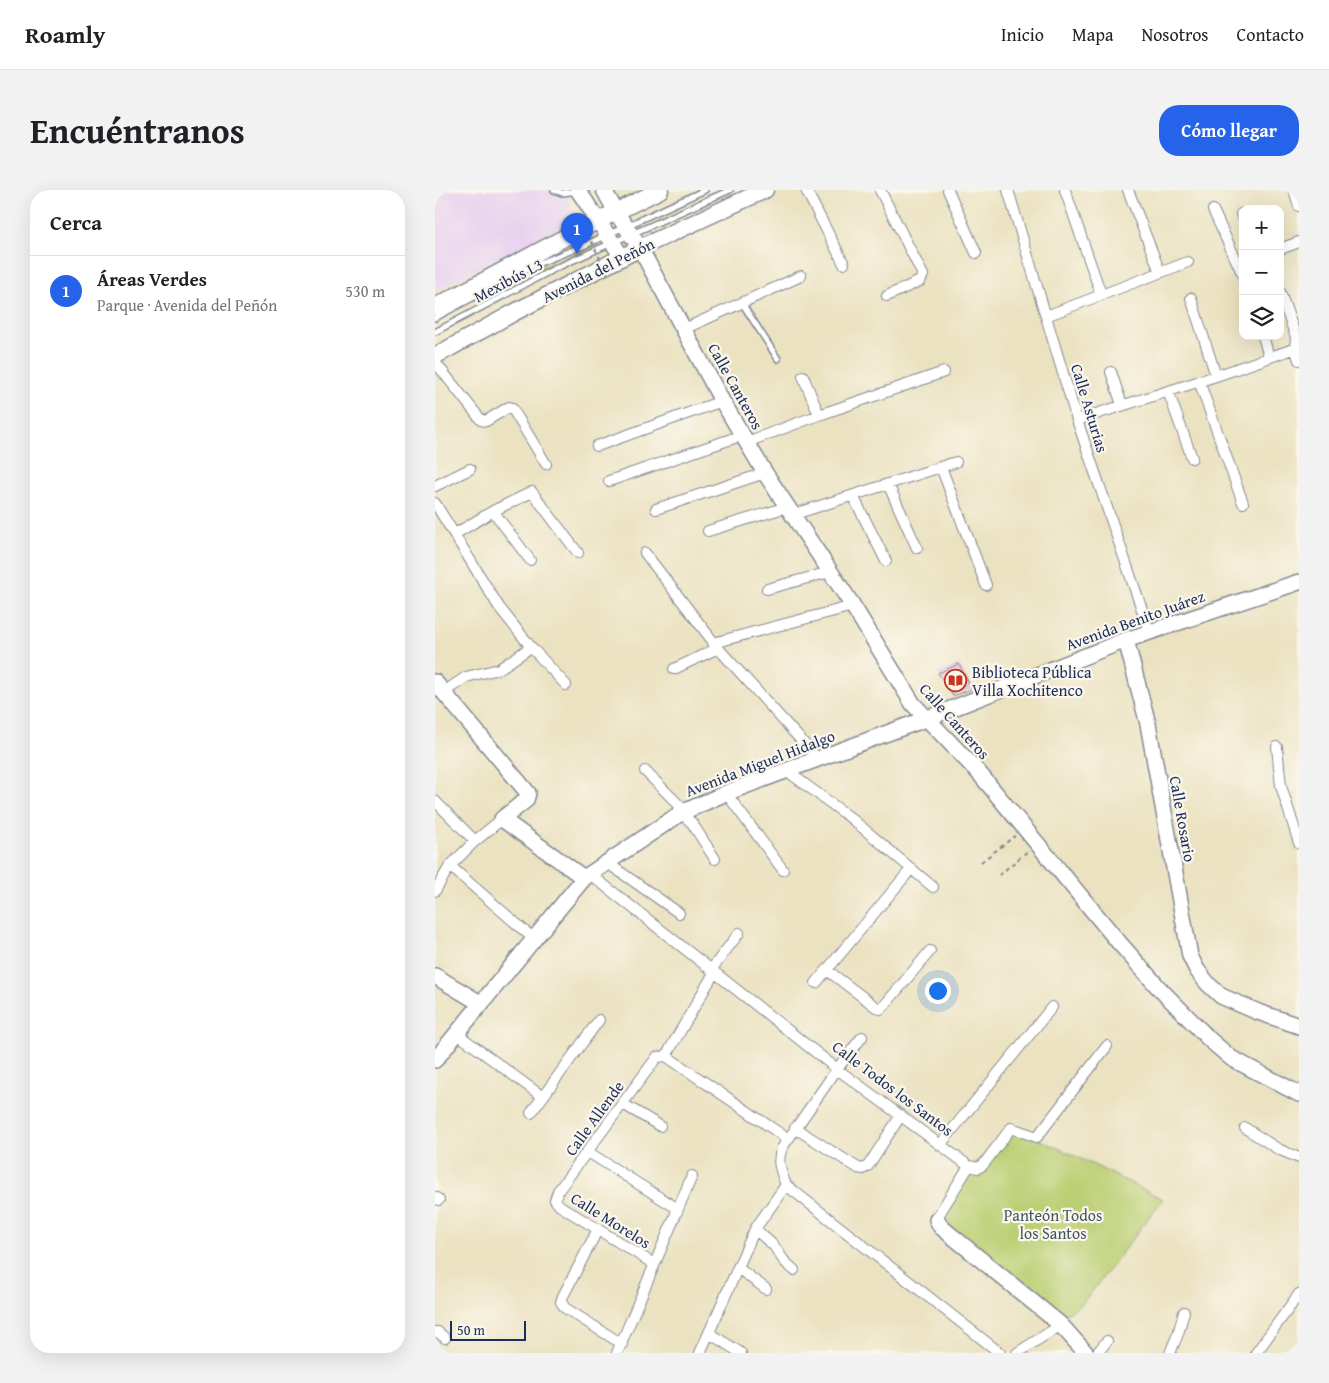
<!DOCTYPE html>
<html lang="es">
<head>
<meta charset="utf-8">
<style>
  body { margin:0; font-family:"Gentium Book Plus",serif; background:#f2f2f2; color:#202124 }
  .controls { position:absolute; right:15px; top:15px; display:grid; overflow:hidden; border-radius:10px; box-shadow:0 5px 20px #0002 }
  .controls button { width:45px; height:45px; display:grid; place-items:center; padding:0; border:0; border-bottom:1px solid #e0e0e0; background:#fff; color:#202124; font:25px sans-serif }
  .scale { position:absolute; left:15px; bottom:12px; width:76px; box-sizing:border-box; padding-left:5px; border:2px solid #1b2f5e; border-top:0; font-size:14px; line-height:18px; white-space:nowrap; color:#1b2f5e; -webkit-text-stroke:4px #fbf7ec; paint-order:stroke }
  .you { position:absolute; left:502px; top:800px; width:18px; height:18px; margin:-12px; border:4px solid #fff; border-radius:50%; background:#1a73e8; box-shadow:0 0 0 8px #1a73e833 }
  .badge { display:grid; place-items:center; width:32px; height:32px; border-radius:50%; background:#2563eb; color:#fff; font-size:16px; font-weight:700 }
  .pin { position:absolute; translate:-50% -41px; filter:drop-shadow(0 1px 2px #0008) }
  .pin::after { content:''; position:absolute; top:26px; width:18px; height:15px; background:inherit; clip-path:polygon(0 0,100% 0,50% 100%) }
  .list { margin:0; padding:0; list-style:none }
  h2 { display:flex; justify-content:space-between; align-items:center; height:65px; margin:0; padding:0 20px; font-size:21px }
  h2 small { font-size:16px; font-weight:400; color:#757577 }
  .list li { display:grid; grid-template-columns:32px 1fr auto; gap:15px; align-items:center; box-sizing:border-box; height:70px; padding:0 20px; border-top:1px solid #e0e0e0 }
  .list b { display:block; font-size:19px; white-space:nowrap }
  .list p { margin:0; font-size:16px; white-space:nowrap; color:#757577 }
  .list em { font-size:16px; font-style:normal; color:#757577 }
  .icon { flex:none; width:28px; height:28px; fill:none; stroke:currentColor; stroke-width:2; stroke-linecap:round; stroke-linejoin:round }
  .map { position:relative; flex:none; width:864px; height:1163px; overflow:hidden; border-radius:20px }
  header { display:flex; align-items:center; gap:30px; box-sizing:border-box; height:70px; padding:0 25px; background:#fff; border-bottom:1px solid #e0e0e0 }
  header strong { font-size:24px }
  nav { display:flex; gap:28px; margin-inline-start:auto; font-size:18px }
  .intro { display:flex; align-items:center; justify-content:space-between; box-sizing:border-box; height:120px; padding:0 30px }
  h1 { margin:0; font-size:35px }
  .button { padding:12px 22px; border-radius:20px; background:#2563eb; color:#fff; font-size:18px; font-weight:700 }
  main { display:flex; gap:30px; padding:0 30px }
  aside { flex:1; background:#fff; border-radius:20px; box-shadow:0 5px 20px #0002 }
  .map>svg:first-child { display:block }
</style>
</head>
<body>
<header>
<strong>Roamly</strong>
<nav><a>Inicio</a><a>Mapa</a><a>Nosotros</a><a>Contacto</a></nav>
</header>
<div class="intro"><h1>Encuéntranos</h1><a class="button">Cómo llegar</a></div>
<main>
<aside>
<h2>Cerca<small></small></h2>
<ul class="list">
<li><span class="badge">1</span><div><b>Áreas Verdes</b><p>Parque · Avenida del Peñón</p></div><em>530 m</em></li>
</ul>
</aside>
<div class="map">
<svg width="864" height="1163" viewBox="0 0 864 1163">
  <rect width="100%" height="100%" fill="#fbf7ec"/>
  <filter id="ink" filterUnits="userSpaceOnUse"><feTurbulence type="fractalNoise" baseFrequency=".02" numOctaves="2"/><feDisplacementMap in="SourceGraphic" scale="10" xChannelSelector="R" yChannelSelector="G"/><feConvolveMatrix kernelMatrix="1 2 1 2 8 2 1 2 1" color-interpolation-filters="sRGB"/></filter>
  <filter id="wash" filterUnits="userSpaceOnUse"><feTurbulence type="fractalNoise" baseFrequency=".0096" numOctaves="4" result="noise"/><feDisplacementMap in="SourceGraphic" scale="20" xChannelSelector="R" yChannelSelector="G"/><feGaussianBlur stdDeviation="1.12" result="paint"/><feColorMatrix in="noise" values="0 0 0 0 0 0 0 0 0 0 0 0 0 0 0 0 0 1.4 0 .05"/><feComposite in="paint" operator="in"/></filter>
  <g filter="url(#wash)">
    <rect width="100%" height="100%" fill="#ebe2c1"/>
    <path fill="#e7d2ef" d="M0,0H128L144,29L0,101Z"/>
    <path fill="#bbcf73" stroke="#6b7f68" d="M161,54L164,56L102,86L97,79L121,72Z
      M576,937L636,964L728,1009L648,1113L623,1129L503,1026L534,976L543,971Z"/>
    <g id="blocks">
      <path fill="#dca8d0" d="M524,474L537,499L518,506L503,483Z"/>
    </g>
  </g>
  <g filter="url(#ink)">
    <use href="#blocks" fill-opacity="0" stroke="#838890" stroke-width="1"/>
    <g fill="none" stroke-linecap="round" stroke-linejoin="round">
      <defs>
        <path id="lane" d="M119,0L127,3L143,1
          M307,113L343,169
          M0,128L97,76L148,56L270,0
          M0,142L121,78L295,0"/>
        <path id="street" d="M371,0L409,74
          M445,0L488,85L485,91L452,106
          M513,0L541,63
          M573,0L642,230L715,443
          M630,0L666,104
          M693,0L725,82
          M859,0L864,16
          M778,20L808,85
          M806,24L808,27
          M845,59L864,52
          M845,102L861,147L860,158L864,170
          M756,108L781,186
          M611,126L753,72
          M249,139L366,86
          M828,146L834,167
          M0,172L46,230L51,231L74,217L77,218L111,274
          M676,182L687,215
          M368,186L384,225
          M764,191L808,313
          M733,201L757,268
          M642,230L781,186L864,157
          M312,252L384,225L509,182
          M162,256L287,211
          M506,277L551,395
          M174,291L308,245
          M453,294L482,358
          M0,296L35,279
          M418,306L451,371
          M0,313L64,417L96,457L131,495
          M221,319L330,283
          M58,321L95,370
          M357,325L521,272
          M273,341L352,317
          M20,344L58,321L97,302L143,363
          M210,363L283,458L383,569
          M332,399L395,382
          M278,453L418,416
          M239,479L283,458
          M9,502L31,487L64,479L96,457
          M842,557L846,596L864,653
          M210,581L250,621
          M352,581L417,629L498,697
          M291,603L348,680
          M0,611L40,651
          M246,623L257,633L280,669
          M171,672L244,723
          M15,676L99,749
          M155,684L402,879L534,976L543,978L548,975L576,938L602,947L672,856
          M0,701L15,676L40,651L67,629
          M276,780L304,743
          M392,780L441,817L445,819L449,816L495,761
          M381,793L476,679
          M21,843L108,907
          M231,866L279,783
          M188,914L225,936
          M96,923L164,830
          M360,938L423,978L428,979L433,976L466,925
          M810,938L843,959L864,968
          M505,955L617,817
          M153,962L243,1019
          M351,995L565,1163
          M351,995C346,981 341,972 347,958L402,879L427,847
          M0,1007L4,1010
          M502,1030L506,1021L534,976
          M320,1039L339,1056L349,1071L359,1080
          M162,1041L128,1106L126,1112L130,1118L187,1154
          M219,1074L125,1016L120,1010L123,1001L222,867L231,866L353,949
          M303,1078L331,1099
          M0,1142H3L10,1148
          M274,1143L306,1163
          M182,1163L257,986
          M265,1163L320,1039L351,995
          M582,1163L626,1135
          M662,1163L672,1151
          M735,1163L743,1144L749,1122
          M821,1163L864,1104"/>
        <path id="secondary" d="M143,0L187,67
          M169,0L181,22L205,58L287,211L330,283L418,416L478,514L544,583L681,749L723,797L775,850L796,868L864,904
          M691,450L713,534L755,766L762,780L773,794L786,806L823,822L864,836
          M0,492L93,603L91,610L67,629L149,688
          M0,786L45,813
          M0,870L149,688L246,623L291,603L493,528L691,450L864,392
          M502,1030L506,1037L626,1135L651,1163"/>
        <path id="primary" d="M0,117L140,42L225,0
          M0,166L80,122L211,55L330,0"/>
      </defs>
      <use href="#lane" stroke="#838890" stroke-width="8"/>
      <use href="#street" stroke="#838890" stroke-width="12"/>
      <use href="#secondary" stroke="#838890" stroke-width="18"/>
      <use href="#primary" stroke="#838890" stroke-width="19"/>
      <path stroke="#838890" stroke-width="2" stroke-dasharray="4 4" stroke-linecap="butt" d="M546,672L580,646
        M564,685L593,661"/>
      <use href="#lane" stroke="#fff" stroke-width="5"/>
      <use href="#street" stroke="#fff" stroke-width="10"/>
      <use href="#secondary" stroke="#fff" stroke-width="15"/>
      <use href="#primary" stroke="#fff" stroke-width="16"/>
      <path stroke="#838890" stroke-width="2" stroke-dasharray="4 4" stroke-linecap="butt" d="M146,30L173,85"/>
    </g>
  </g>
  <defs>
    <symbol id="library-ring" viewBox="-11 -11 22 22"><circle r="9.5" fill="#fbf7ec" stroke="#c8321e" stroke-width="1.5"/><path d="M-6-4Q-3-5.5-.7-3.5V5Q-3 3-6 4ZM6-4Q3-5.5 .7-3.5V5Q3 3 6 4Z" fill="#c8321e"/></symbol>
  </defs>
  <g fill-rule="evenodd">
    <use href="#library-ring" x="508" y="478" width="25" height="25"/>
  </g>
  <g text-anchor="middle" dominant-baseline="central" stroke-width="4.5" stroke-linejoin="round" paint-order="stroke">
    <g font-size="16" fill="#1b2f5e" stroke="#fbf7ec">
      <text transform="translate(163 80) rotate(-27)">Avenida del Peñón</text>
      <text transform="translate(73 90) rotate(-28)">Mexibús L3</text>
      <text transform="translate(301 196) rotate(61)">Calle Canteros</text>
      <text transform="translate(655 218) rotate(73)">Calle Asturias</text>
      <text transform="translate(700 430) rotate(-20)">Avenida Benito Juárez</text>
      <text transform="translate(520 531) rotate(48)">Calle Canteros</text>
      <text transform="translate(325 573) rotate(-21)">Avenida Miguel Hidalgo</text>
      <text transform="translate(748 629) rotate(80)">Calle Rosario</text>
      <text transform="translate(458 898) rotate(37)">Calle Todos los Santos</text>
      <text transform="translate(159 928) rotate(-54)">Calle Allende</text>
      <text transform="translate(176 1030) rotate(32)">Calle Morelos</text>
    </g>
    <g font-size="16" fill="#1b2f5e" stroke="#fbf7ec" text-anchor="start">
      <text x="537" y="482">Biblioteca Pública<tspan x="537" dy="18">Villa Xochitenco</tspan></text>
    </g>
    <g font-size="16" fill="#435763" stroke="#fbf7ec">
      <text x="618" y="1025">Panteón Todos<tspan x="618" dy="18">los Santos</tspan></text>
    </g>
  </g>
</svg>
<div class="controls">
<button>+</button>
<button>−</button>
<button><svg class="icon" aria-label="layers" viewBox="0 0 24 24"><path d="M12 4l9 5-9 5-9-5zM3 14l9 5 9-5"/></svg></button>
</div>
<div class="scale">50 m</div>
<div class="you"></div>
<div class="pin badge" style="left:142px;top:64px">1</div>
</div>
</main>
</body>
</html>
